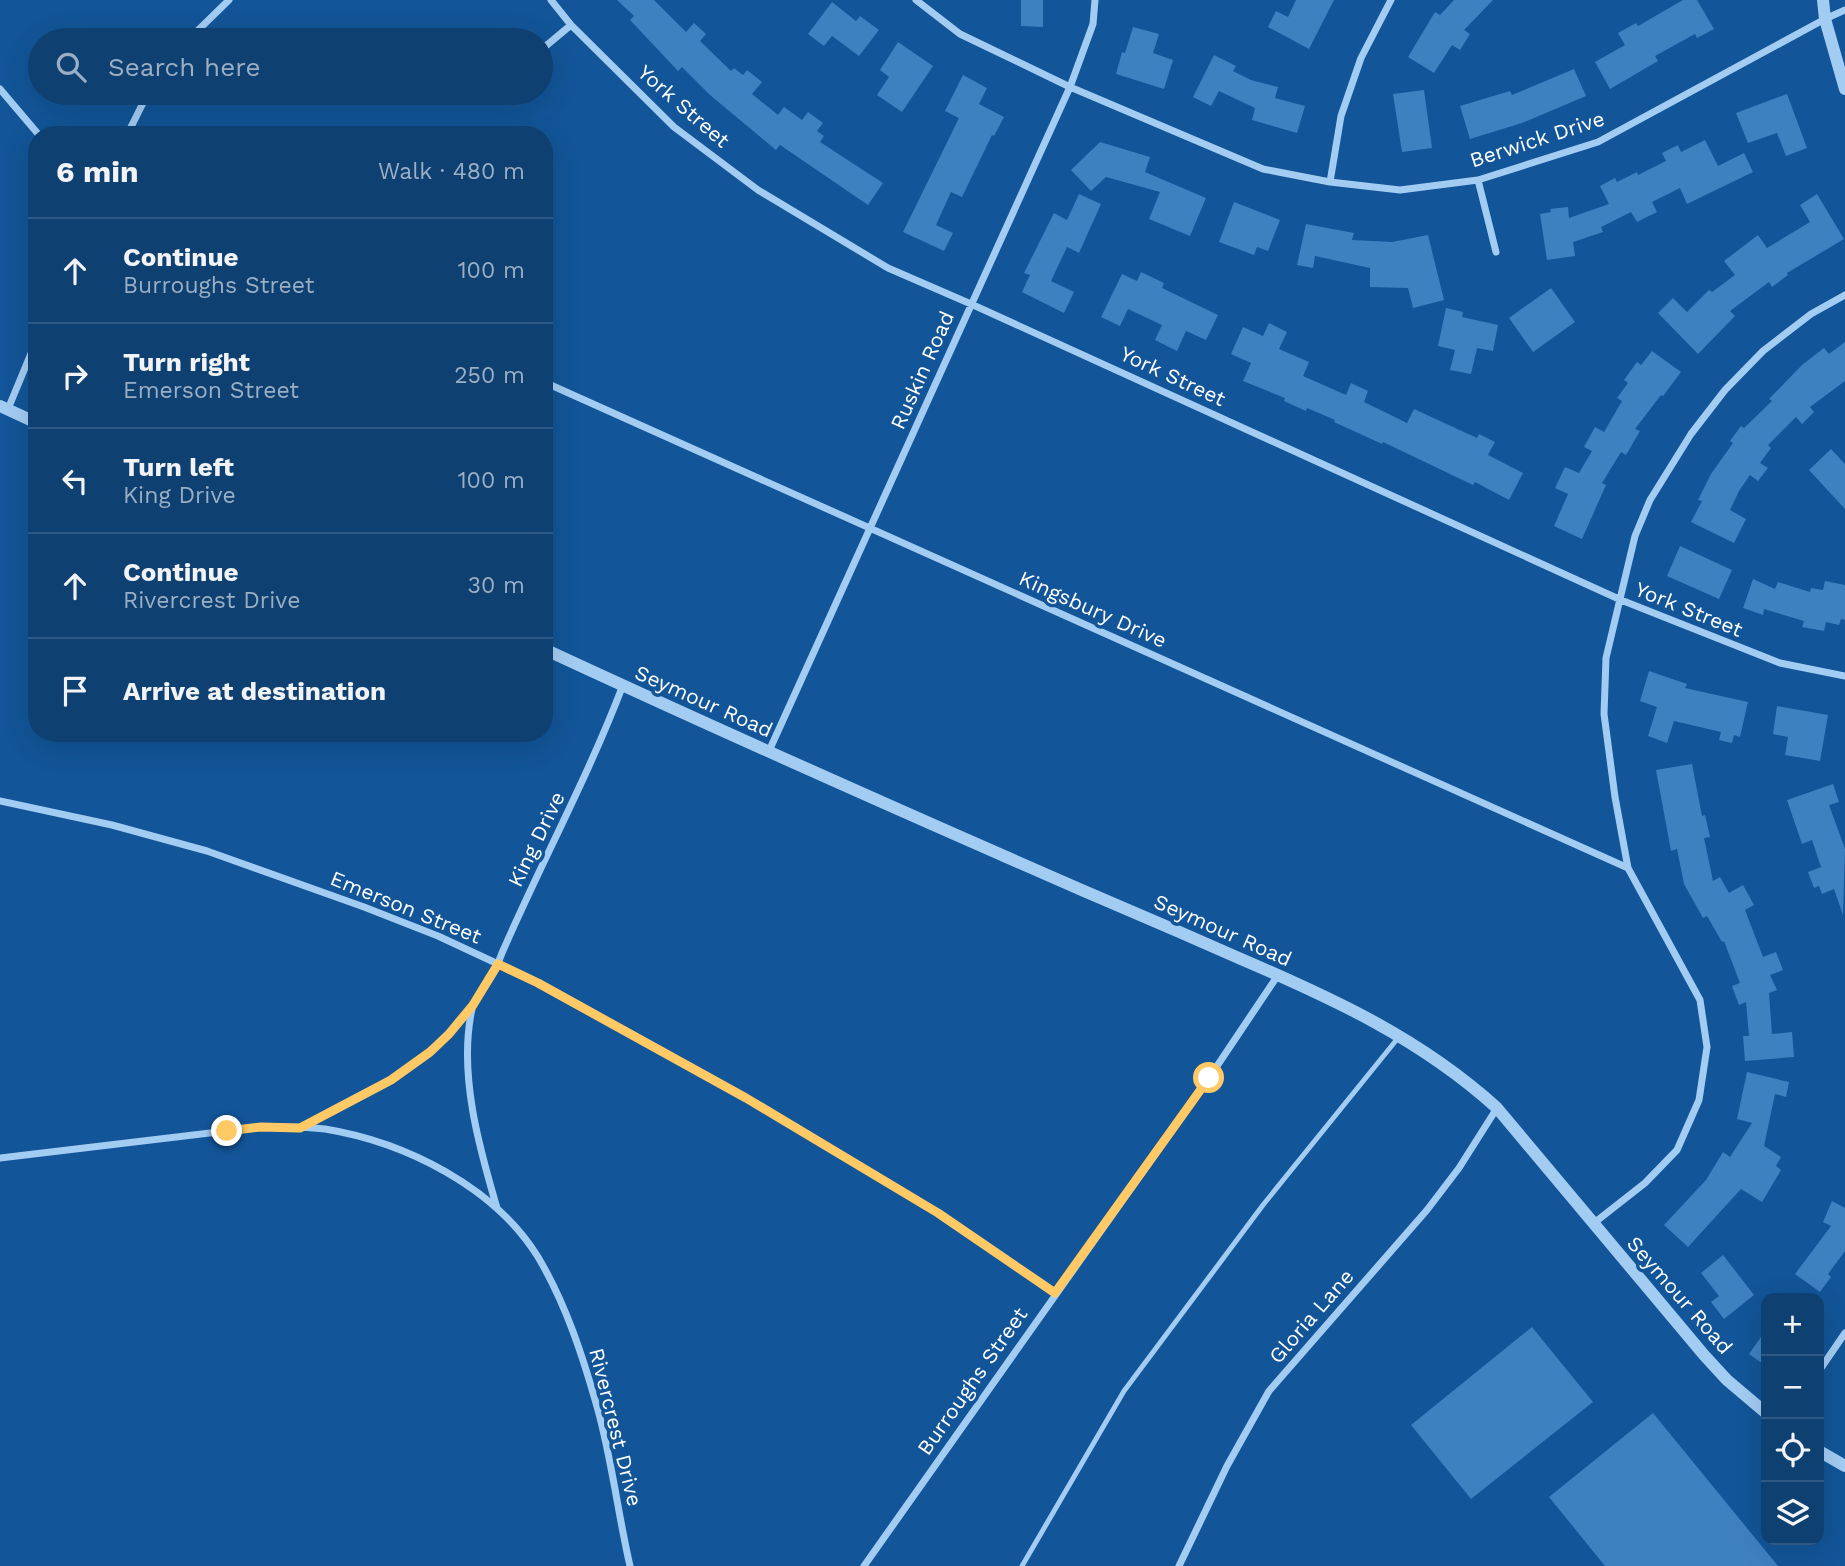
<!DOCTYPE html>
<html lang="en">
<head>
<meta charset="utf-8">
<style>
  body { margin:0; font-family:"Work Sans",sans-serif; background:#174777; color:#f1f3f6 }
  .controls { position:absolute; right:21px; bottom:21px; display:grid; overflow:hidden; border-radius:14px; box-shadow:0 7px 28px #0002 }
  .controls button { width:63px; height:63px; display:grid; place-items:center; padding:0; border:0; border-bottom:2px solid #2e5984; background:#0e4072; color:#f1f3f6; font:35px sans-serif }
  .stop { position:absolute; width:21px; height:21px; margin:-16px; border:5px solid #ffc965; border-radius:50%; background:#fff }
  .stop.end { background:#ffc965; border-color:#fff; box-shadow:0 2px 7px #0008 }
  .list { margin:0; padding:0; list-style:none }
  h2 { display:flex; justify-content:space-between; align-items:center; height:91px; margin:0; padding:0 28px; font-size:30px }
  h2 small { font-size:23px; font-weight:400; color:#9bafc4 }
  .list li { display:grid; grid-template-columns:46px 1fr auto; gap:21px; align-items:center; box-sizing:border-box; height:105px; padding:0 28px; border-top:2px solid #2e5984 }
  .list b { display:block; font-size:26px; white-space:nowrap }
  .list p { margin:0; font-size:23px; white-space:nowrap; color:#9bafc4 }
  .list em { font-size:23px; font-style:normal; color:#9bafc4 }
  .icon { flex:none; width:38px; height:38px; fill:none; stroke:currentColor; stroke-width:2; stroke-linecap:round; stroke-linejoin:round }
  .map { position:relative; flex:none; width:1845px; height:1566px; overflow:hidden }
  .search { position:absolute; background:#0e4072; box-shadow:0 7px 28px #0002; left:28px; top:28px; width:525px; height:77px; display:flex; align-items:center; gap:18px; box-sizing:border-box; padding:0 24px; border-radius:38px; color:#9bafc4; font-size:26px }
  .panel { position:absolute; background:#0e4072; box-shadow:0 7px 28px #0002; left:28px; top:126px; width:525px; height:616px; border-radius:28px }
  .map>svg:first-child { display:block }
</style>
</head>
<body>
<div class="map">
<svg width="1845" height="1566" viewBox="0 0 1845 1566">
  <rect width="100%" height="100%" fill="#125598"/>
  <path fill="#3e81c1" d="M617,0H654L686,32L694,23L706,34L700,41L731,71L734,68L743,75L747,70L762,82L752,94L778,115L784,107L802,120L808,112L823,123L817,131L824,136L820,142L883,183L868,205L780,145L776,150L710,95L682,67L678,71L630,20L634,16Z
    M1021,0H1043V27L1021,26Z
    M1296,0H1334L1309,49L1268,27L1276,11L1288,17Z
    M1454,0H1493L1464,30L1470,34L1460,50L1452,45L1434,73L1408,57L1435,12L1440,15Z
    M1683,0H1697L1714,29L1697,38L1695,34L1655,56L1658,61L1610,89L1595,62L1625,45L1618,33L1636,23L1638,26Z
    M832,2L856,21L860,16L879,30L859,56L832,36L824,46L808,34Z
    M1133,27L1159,34L1153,53L1173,60L1164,89L1116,74L1122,52L1125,53Z
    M898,42L933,66L902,112L877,95L889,77L880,70Z
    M1214,55L1236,66L1233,71L1251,80L1278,87L1275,98L1305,106L1297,133L1252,120L1255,108L1219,91L1211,106L1193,97Z
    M1574,69L1586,96L1522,123L1470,139L1460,106L1510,91L1512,95Z
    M963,75L987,88L979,104L1004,117L994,136L992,135L962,197L951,192L936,225L953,233L944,251L903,232L959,118L945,111Z
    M1424,90L1432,148L1402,152L1393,94Z
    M1787,94L1807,148L1786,156L1777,133L1748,143L1736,113Z
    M1705,140L1718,166L1744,153L1753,172L1687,204L1680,188L1652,202L1657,212L1637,222L1631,212L1601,227L1603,232L1573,242L1575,256L1547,260L1540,214L1551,212L1550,209L1568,207L1569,218L1609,204L1600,186L1615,178L1617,182L1637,172L1638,175L1666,161L1662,153L1678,145L1681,152Z
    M1100,142L1150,157L1145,172L1206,198L1190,236L1149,219L1160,192L1106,177L1091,191L1071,170Z
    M1079,194L1101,204L1079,253L1067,247L1051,281L1074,292L1064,313L1022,292L1030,275L1024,273L1054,213L1067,220Z
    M1817,194L1844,239L1787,273L1788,275L1772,287L1769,282L1730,311L1735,316L1698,354L1658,313L1673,298L1687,312L1709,290L1712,292L1735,275L1724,261L1758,235L1767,248L1810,222L1800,205Z
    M1234,202L1280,220L1268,251L1257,247L1254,255L1219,242Z
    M1306,224L1354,233L1352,240L1392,242L1428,235L1444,300L1413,308L1408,288L1370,287V268L1315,256L1313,268L1297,265Z
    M1141,272L1164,283L1162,288L1218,315L1206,340L1186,331L1177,351L1155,340L1162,325L1128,309L1120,326L1101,317L1122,274L1137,281Z
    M1551,288L1575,322L1533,352L1509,318Z
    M1446,308L1463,312L1462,317L1498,325L1493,351L1477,348L1471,374L1450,370L1455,350L1438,346Z
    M1269,323L1287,332L1279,349L1309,362L1303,376L1346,395L1351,383L1368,391L1364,402L1407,423L1414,409L1477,438L1479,434L1495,442L1488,455L1523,473L1509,500L1475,482L1473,485L1383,442L1382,444L1334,422L1335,420L1307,408L1306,411L1284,401L1285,398L1243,381L1251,363L1231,354L1243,327L1263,336Z
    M1845,342V381L1810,407L1814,412L1802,424L1796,417L1768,445L1771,448L1760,463L1768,468L1758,481L1750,475L1739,491L1730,510L1746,519L1734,543L1691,522L1702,501L1698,500L1711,474L1733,443L1730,441L1741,426L1744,428L1772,401L1769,399L1802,365L1824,348L1829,354Z
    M1652,351L1681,372L1663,396L1661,395L1635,429L1640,431L1626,455L1621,452L1602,483L1606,485L1582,539L1554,526L1568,494L1555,488L1565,467L1579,473L1592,451L1584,447L1595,427L1604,432L1622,401L1617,398L1628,383L1624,380L1637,362L1641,365Z
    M1831,449L1845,464V509L1809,470Z
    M1680,546L1732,570L1719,599L1667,576Z
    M1753,579L1775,589L1778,582L1810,592L1811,588L1823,590L1825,581L1845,585V620L1841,619L1839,625L1826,622L1824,631L1802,627L1804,621L1764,609L1763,615L1743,608Z
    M1649,671L1687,684L1685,688L1748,702L1740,737L1734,735L1732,743L1719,740L1721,732L1674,721L1667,743L1648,736L1657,707L1640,701Z
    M1777,706L1828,715L1820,761L1785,755L1788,737L1773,734Z
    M1692,764L1702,816L1705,815L1710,837L1704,838L1713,881L1720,877L1729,893L1743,885L1754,905L1745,910L1763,957L1776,952L1783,970L1770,975L1777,990L1769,993L1772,1034L1792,1032L1794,1057L1745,1061L1743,1036H1749L1746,1002L1739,1005L1732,986L1740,983L1724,941L1722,942L1707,916L1703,918L1684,884L1677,849L1671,851L1656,770Z
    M1833,784L1839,802L1829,805L1845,849L1843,915L1834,889L1822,894L1819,886L1814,888L1808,872L1821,867L1812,840L1802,844L1787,800Z
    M1747,1072L1789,1082L1786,1097L1775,1094L1764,1146L1781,1157L1776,1166L1781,1170L1762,1202L1741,1189L1688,1247L1664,1225L1706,1180L1723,1152L1730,1157L1752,1123L1737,1119Z
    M1832,1201L1845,1208V1251L1828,1274L1831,1277L1820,1292L1795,1274L1831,1226L1823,1222Z
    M1723,1255L1754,1295L1724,1319L1711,1302L1719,1296L1701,1273Z
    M1532,1327L1593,1402L1471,1499L1411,1425Z
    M1766,1330V1366L1749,1354Z
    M1653,1413L1778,1566H1605L1549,1497Z"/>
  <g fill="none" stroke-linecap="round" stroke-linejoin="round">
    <path stroke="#a3ccf3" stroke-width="5" d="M1022,1566L1124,1391L1263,1205L1398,1038"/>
    <path stroke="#a3ccf3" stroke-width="7" d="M551,0L571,25L674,127L758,190L888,268L971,304L1621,600L1780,663L1845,676
      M916,0L960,34L1070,87L1263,169L1330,182L1400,190L1478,180L1598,142L1825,19L1845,10
      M188,40L229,0
      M541,50L571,25
      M0,89L39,135
      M127,135L148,93
      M1478,180L1496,252
      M1330,182L1341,116L1361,58L1391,0
      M544,382L1628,868
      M8,409L37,339
      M769,751L1070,87L1093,24L1095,0
      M0,801L112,825L207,851L364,907L438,936L498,964L538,983L746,1098L938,1213L1055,1293
      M301,1127C344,1105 390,1084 428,1054C445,1040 458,1023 472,1006
      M0,1158L261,1127C282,1127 304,1126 325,1129C405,1142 495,1187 538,1257C566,1304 583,1357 598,1410C612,1461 618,1514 630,1566
      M497,1208C479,1147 458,1073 472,1009C475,998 485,987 491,977C496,969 499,961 502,953C541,863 588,777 623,685
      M1594,1223L1645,1183L1677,1150L1699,1100L1707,1047L1700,1000L1628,868L1615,797L1604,714L1606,658L1635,536L1650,500L1691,434L1725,390L1763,351L1811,314L1845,295
      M1819,1371L1845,1333
      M864,1566L1209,1078L1278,975
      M1179,1566L1227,1466L1269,1391L1427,1210L1459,1168L1497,1108"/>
    <path stroke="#a3ccf3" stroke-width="12" d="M1823,0L1825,19L1845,89
      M0,406L37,423
      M544,649C723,732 903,812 1084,891C1136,913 1189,936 1241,959C1334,999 1421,1039 1497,1108L1704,1355L1727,1380L1766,1413
      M1819,1451L1845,1466"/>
  </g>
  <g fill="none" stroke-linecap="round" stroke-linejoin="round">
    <path stroke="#ffc965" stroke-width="9" d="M227,1131L261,1127L300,1128L391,1080L430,1052L449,1034L473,1005L498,964L538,983L746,1098L938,1213L1055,1293L1209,1078"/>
  </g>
  <g text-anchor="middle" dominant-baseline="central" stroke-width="7" stroke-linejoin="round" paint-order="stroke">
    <g font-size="21" fill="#fff" stroke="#125598">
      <text transform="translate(684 106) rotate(41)">York Street</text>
      <text transform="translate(1537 139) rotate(-18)">Berwick Drive</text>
      <text transform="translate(922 370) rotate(-66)">Ruskin Road</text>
      <text transform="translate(1173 376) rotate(25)">York Street</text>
      <text transform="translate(1093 609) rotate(24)">Kingsbury Drive</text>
      <text transform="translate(1689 609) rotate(22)">York Street</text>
      <text transform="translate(704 701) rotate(24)">Seymour Road</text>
      <text transform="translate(536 839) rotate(-64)">King Drive</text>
      <text transform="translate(406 907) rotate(22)">Emerson Street</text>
      <text transform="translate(1223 930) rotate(24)">Seymour Road</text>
      <text transform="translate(1680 1295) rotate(49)">Seymour Road</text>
      <text transform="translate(1311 1316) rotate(-49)">Gloria Lane</text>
      <text transform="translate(972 1381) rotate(-55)">Burroughs Street</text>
      <text transform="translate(616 1427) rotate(76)">Rivercrest Drive</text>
    </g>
  </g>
</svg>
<div class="controls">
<button>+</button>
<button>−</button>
<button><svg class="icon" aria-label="locate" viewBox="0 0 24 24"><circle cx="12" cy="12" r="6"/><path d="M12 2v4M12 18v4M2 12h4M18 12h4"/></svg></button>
<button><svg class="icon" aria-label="layers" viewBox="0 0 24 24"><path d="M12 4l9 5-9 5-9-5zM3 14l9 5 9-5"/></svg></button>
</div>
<div class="stop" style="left:1209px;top:1078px"></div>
<div class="stop end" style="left:227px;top:1131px"></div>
<div class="search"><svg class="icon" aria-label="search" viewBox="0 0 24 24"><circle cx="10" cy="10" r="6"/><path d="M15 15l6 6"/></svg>Search here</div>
<section class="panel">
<h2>6 min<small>Walk · 480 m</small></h2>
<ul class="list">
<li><svg class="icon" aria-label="ahead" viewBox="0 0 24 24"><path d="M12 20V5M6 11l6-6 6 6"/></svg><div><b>Continue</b><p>Burroughs Street</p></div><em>100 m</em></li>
<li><svg class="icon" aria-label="right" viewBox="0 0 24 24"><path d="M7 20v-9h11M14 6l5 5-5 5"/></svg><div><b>Turn right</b><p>Emerson Street</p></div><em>250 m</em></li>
<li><svg class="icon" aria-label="left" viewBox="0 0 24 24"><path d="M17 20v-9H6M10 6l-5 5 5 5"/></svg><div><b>Turn left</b><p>King Drive</p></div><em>100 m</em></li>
<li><svg class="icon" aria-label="ahead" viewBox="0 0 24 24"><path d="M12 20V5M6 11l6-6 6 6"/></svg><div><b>Continue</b><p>Rivercrest Drive</p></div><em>30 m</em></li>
<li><svg class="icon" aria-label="arrive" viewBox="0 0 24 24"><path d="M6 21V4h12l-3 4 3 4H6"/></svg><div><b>Arrive at destination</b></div></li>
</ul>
</section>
</div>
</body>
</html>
